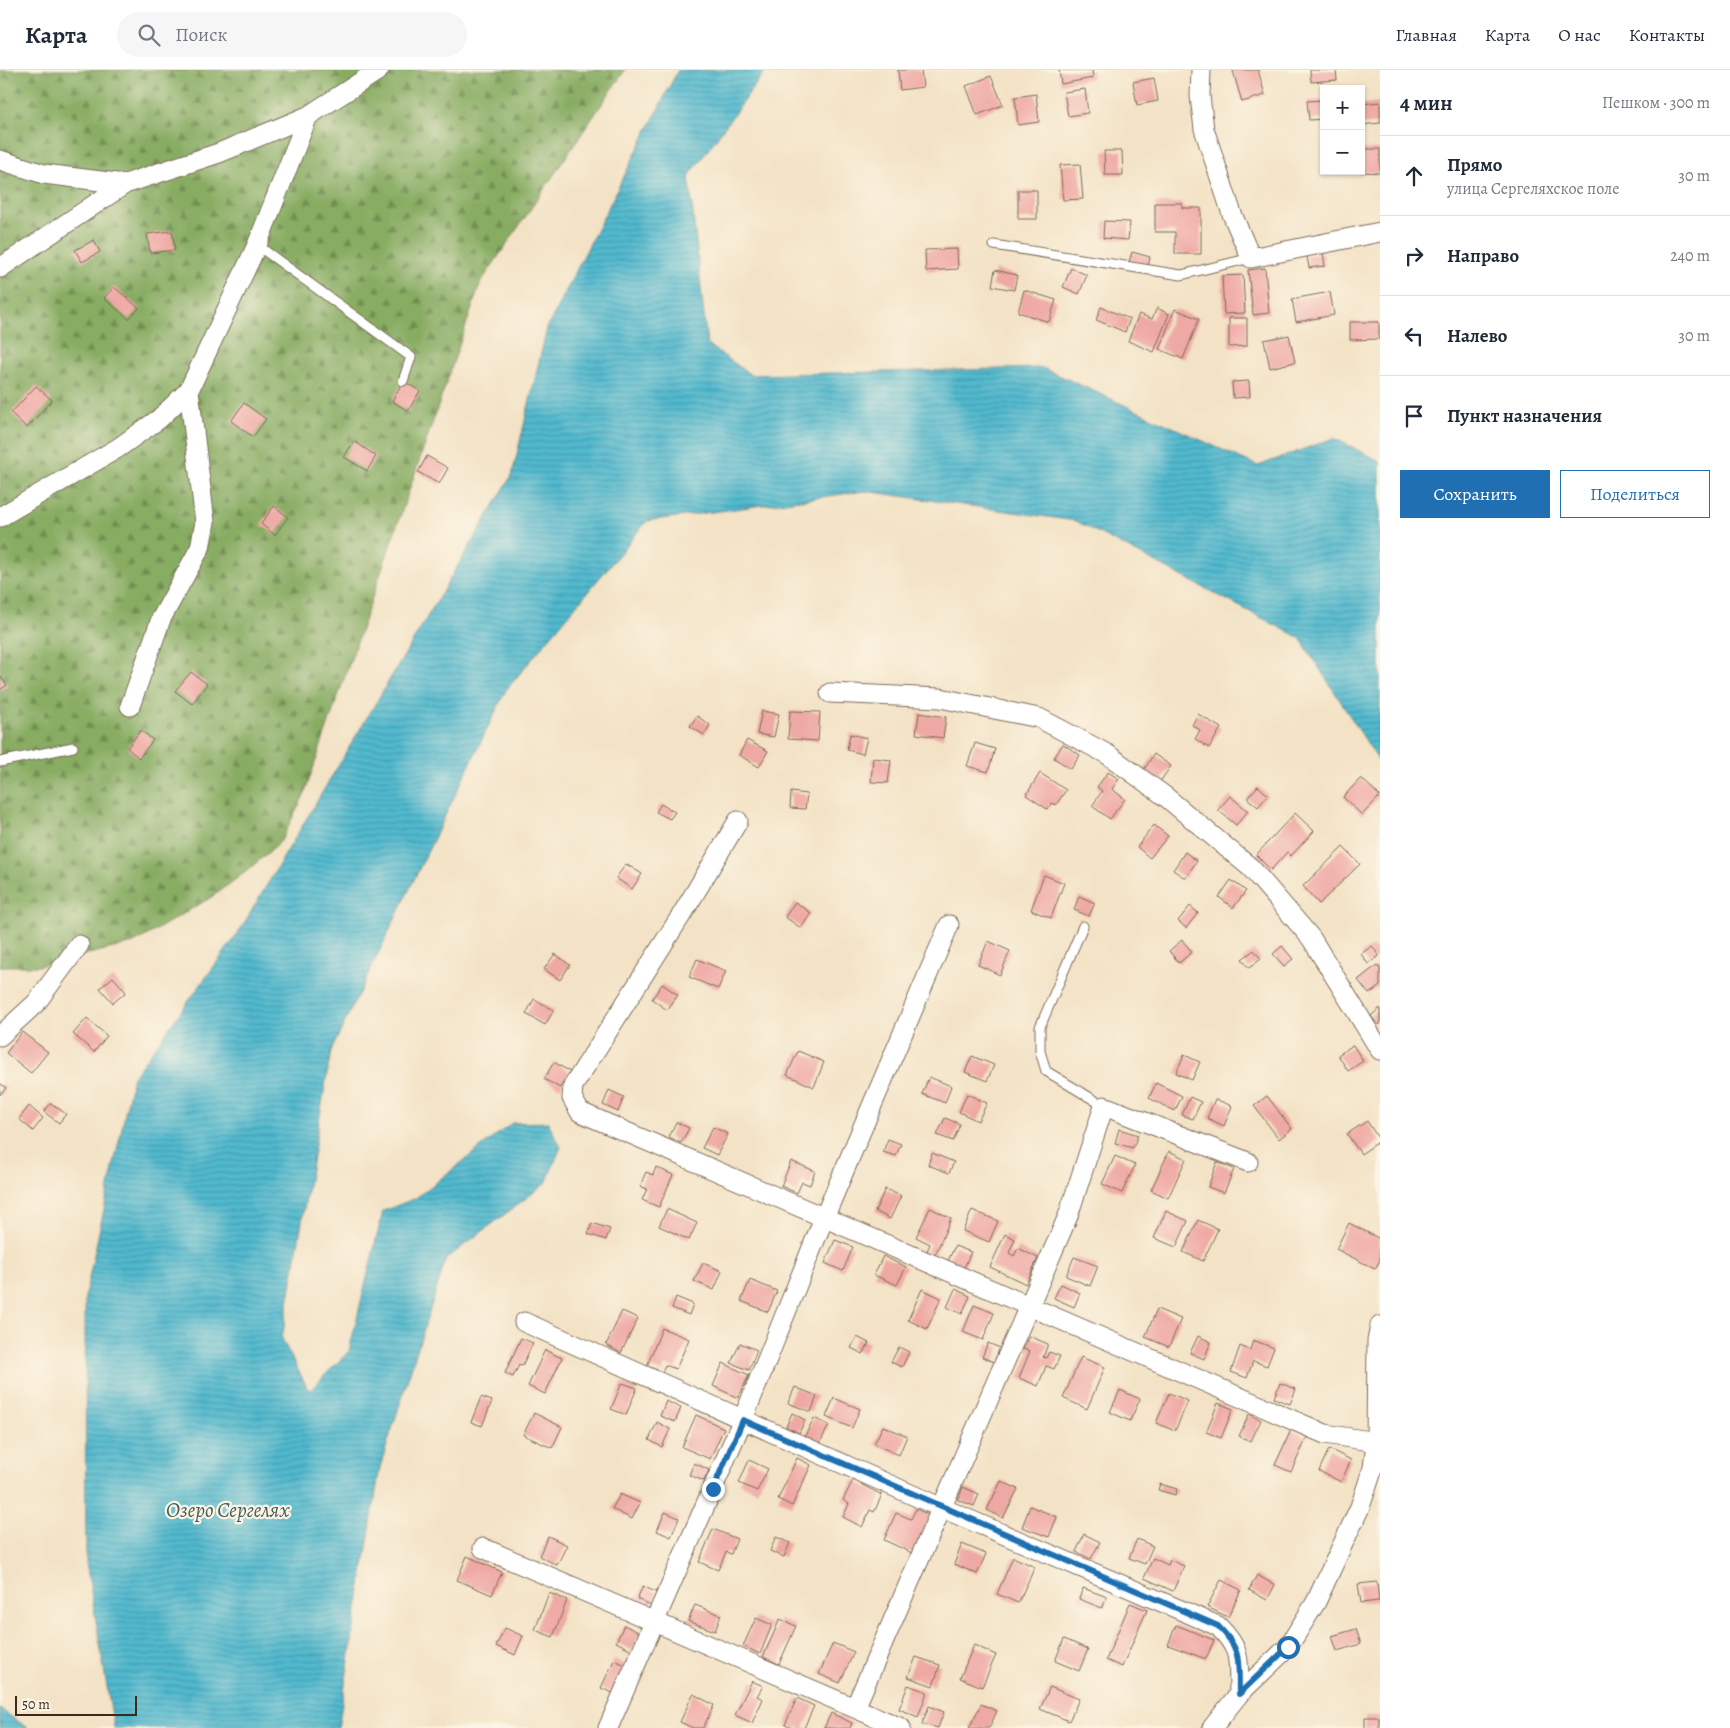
<!DOCTYPE html>
<html lang="ru">
<head>
<meta charset="utf-8">
<style>
  body { margin:0; font-family:Alegreya,serif; background:#f6f6f7; color:#1f2937 }
  .controls { position:absolute; right:15px; top:15px; display:grid; overflow:hidden; border-radius:0px; box-shadow:0 1px 4px #0004 }
  .controls button { width:45px; height:45px; display:grid; place-items:center; padding:0; border:0; border-bottom:1px solid #e0e1e3; background:#fff; color:#1f2937; font:25px sans-serif }
  .scale { position:absolute; left:15px; bottom:12px; width:122px; box-sizing:border-box; padding-left:5px; border:2px solid #3b2a1e; border-top:0; font-size:14px; line-height:18px; white-space:nowrap; color:#3b2a1e; -webkit-text-stroke:4px #fcf5e5; paint-order:stroke }
  .stop { position:absolute; width:15px; height:15px; margin:-11px; border:4px solid #1f6fb2; border-radius:50%; background:#fff }
  .stop.end { background:#1f6fb2; border-color:#fff; box-shadow:0 1px 5px #0008 }
  .list { margin:0; padding:0; list-style:none }
  h2 { display:flex; justify-content:space-between; align-items:center; height:65px; margin:0; padding:0 20px; font-size:21px }
  h2 small { font-size:16px; font-weight:400; color:#747a83 }
  .list li { display:grid; grid-template-columns:32px 1fr auto; gap:15px; align-items:center; box-sizing:border-box; height:80px; padding:0 20px; border-top:1px solid #e0e1e3 }
  .list b { display:block; font-size:19px; white-space:nowrap }
  .list p { margin:0; font-size:16px; white-space:nowrap; color:#747a83 }
  .list em { font-size:16px; font-style:normal; color:#747a83 }
  .actions { display:flex; gap:10px; padding:15px 20px }
  .actions a { flex:1; padding:11px 0; border:1px solid #1f6fb2; border-radius:0px; text-align:center; font-size:18px; color:#1f6fb2 }
  .actions .main { background:#1f6fb2; color:#fff }
  .icon { flex:none; width:28px; height:28px; fill:none; stroke:currentColor; stroke-width:2; stroke-linecap:round; stroke-linejoin:round }
  .map { position:relative; flex:none; width:1380px; height:1658px; overflow:hidden }
  header { display:flex; align-items:center; gap:30px; box-sizing:border-box; height:70px; padding:0 25px; background:#fff; border-bottom:1px solid #e0e1e3 }
  header strong { font-size:24px }
  nav { display:flex; gap:28px; margin-inline-start:auto; font-size:18px }
  .search { width:350px; height:45px; background:#f6f6f7; display:flex; align-items:center; gap:12px; box-sizing:border-box; padding:0 18px; border-radius:28px; color:#747a83; font-size:19px }
  main { display:flex }
  aside { flex:1; background:#fff }
  .map>svg:first-child { display:block }
</style>
</head>
<body>
<header>
<strong>Карта</strong>
<div class="search"><svg class="icon" aria-label="search" viewBox="0 0 24 24"><circle cx="10" cy="10" r="6"/><path d="M15 15l6 6"/></svg>Поиск</div>
<nav><a>Главная</a><a>Карта</a><a>О нас</a><a>Контакты</a></nav>
</header>
<main>
<div class="map">
<svg width="1380" height="1658" viewBox="0 0 1380 1658">
  <defs>
    <pattern id="forest-firs" width="22" height="20" patternUnits="userSpaceOnUse" patternTransform="scale(1.25)"><rect width="22" height="20" fill="#87ac62"/><path d="M5 1l3.5 6h-7zM16 11l3.5 6h-7z" fill="#708c50"/></pattern>
    <pattern id="water-rules" width="6" height="5" patternUnits="userSpaceOnUse" patternTransform="scale(1.25)"><rect width="6" height="5" fill="#51b9cf"/><path d="M0 2.5h6" fill="none" stroke="#4497a7"/></pattern>
  </defs>
  <rect width="100%" height="100%" fill="#fcf5e5"/>
  <filter id="ink" filterUnits="userSpaceOnUse"><feTurbulence type="fractalNoise" baseFrequency=".02" numOctaves="2"/><feDisplacementMap in="SourceGraphic" scale="10" xChannelSelector="R" yChannelSelector="G"/><feConvolveMatrix kernelMatrix="1 2 1 2 8 2 1 2 1" color-interpolation-filters="sRGB"/></filter>
  <filter id="wash" filterUnits="userSpaceOnUse"><feTurbulence type="fractalNoise" baseFrequency=".0096" numOctaves="4" result="noise"/><feDisplacementMap in="SourceGraphic" scale="20" xChannelSelector="R" yChannelSelector="G"/><feGaussianBlur stdDeviation="1.12" result="paint"/><feColorMatrix in="noise" values="0 0 0 0 0 0 0 0 0 0 0 0 0 0 0 0 0 1.4 0 .05"/><feComposite in="paint" operator="in"/></filter>
  <g filter="url(#wash)">
    <rect width="100%" height="100%" fill="#f3e2c5"/>
    <path fill="url(#forest-firs)" stroke="#616b40" d="M0,0H625L481,212L304,725L281,771L247,801L210,828L134,873L39,896H0Z"/>
    <path fill="url(#water-rules)" stroke="#467276" d="M678,0H766L689,106L707,274L751,305L1043,298L1258,396L1334,368L1380,391V693L1300,568L1076,451L865,421L647,451L506,620L331,981L282,1269L309,1321L349,1281L383,1141L416,1128L512,1053L548,1052L561,1077L546,1113L446,1189L380,1397L338,1658H114L86,1492L85,1226L133,1007L237,865L512,405L547,258Z
      M0,1639L28,1658H0Z"/>
    <g id="blocks">
      <path fill="#efa9a4" d="M898,0H921L923,17L900,20Z
        M1059,0H1092L1093,8L1061,14Z
        M1238,0H1258L1265,25L1242,32L1233,1Z
        M1310,0H1336L1337,10L1311,12Z
        M991,6L1003,35L977,45L966,16Z
        M1154,8L1158,31L1137,35L1133,12Z
        M1085,19L1088,43L1068,46L1064,22Z
        M1036,24L1039,52L1018,55L1015,27Z
        M1324,30V49L1309,50L1307,31Z
        M1380,32V53L1361,55V34Z
        M1361,79H1380V103L1361,102Z
        M1104,81H1122L1123,105H1105Z
        M1080,94L1083,129L1063,130L1060,95Z
        M1018,120H1037V149H1018Z
        M1155,133H1182V138H1201V184H1175V162H1155Z
        M1104,151L1130,152L1128,170L1103,168Z
        M172,161L175,180L150,183L147,164Z
        M94,170L100,182L82,192L75,180Z
        M957,179L958,199L926,201L925,180Z
        M1132,182L1150,187L1148,197L1129,192Z
        M1323,183L1325,196L1309,198L1307,186Z
        M1071,198L1087,205L1079,224L1063,217Z
        M1265,198L1269,243L1253,245L1248,200Z
        M995,200L1017,205L1014,220L992,216Z
        M1243,205L1245,243L1224,244L1222,206Z
        M114,217L139,238L129,249L104,228Z
        M1024,220L1056,230L1049,252L1018,242Z
        M1330,222L1334,245L1296,252L1292,229Z
        M1101,237L1130,249L1125,262L1096,250Z
        M1157,238L1169,244L1154,282L1128,271L1139,244L1152,249Z
        M1175,239L1199,249L1183,289L1159,279Z
        M1229,248H1247V276L1229,277Z
        M1350,252H1379V269L1350,270Z
        M1289,265L1295,292L1270,298L1264,270Z
        M403,311L420,321L408,341L392,331Z
        M1249,311L1250,327L1233,328L1232,312Z
        M36,316L52,330L27,358L11,343Z
        M244,333L266,349L253,367L231,351Z
        M354,371L376,386L367,401L344,387Z
        M427,386L448,398L439,414L418,402Z
        M274,436L288,447L275,465L261,454Z
        M191,602L207,614L192,634L175,621Z
        M0,606L7,615L0,620Z
        M762,641L779,644L774,667L757,664Z
        M790,641L820,642L818,671L788,669Z
        M919,643L946,647L943,668L916,664Z
        M1198,644L1221,658L1209,678L1195,669L1200,660L1192,655Z
        M697,646L710,655L704,665L690,656Z
        M141,660L153,670L139,688L127,678Z
        M850,664L867,668L863,684L847,680Z
        M747,670L768,681L759,697L739,685Z
        M975,673L995,679L988,702L967,696Z
        M1063,674L1080,685L1071,699L1054,688Z
        M1154,684L1171,696L1159,713L1143,701Z
        M873,688L891,690L888,713L871,712Z
        M1108,702L1119,709L1112,719L1125,729L1110,749L1092,736L1102,721L1097,717Z
        M1040,703L1066,720L1056,735L1052,733L1047,739L1026,725Z
        M1361,708L1380,726L1362,745L1343,727Z
        M1258,716L1268,725L1258,737L1247,728Z
        M791,722L807,724L805,739L790,738Z
        M1230,726L1248,741L1236,755L1218,740Z
        M661,734L675,742L670,749L656,742Z
        M1295,743L1314,761L1291,786L1287,782L1271,800L1256,785Z
        M1154,755L1168,766L1150,788L1137,777Z
        M1343,777L1360,794L1319,834L1303,816Z
        M1185,782L1197,791L1185,808L1173,800Z
        M626,794L642,804L632,819L616,808Z
        M1044,805L1064,813L1051,848L1031,840Z
        M1231,810L1246,821L1233,838L1219,827Z
        M1079,826L1095,833L1089,846L1074,840Z
        M795,832L811,843L801,858L785,847Z
        M1190,836L1198,843L1186,858L1178,851Z
        M1182,870L1192,882L1179,893L1169,881Z
        M988,871L1010,881L1000,905L978,895Z
        M1282,876L1293,889L1284,896L1273,884Z
        M1372,876L1379,886L1368,894L1361,884Z
        M1254,880L1261,889L1249,898L1242,889Z
        M555,884L570,895L560,910L544,899Z
        M697,889L726,901L718,919L689,907Z
        M1377,895L1380,898V916L1369,924L1358,910Z
        M113,907L126,922L113,933L100,918Z
        M662,914L678,925L667,940L652,929Z
        M534,929L554,940L545,955L526,944Z
        M1380,938V954L1378,955L1371,946Z
        M87,948L107,966L94,982L73,964Z
        M22,962L48,982L31,1003L6,983Z
        M1353,975L1363,991L1348,1001L1338,985Z
        M798,981L824,992L814,1017L787,1005Z
        M1184,985L1200,992L1192,1010L1176,1003Z
        M972,986L994,995L987,1011L965,1002Z
        M554,992L570,1002L560,1018L544,1009Z
        M929,1007L951,1016L945,1033L922,1024Z
        M0,1013L6,1018L0,1025Z
        M1156,1013L1182,1026L1175,1041L1149,1028Z
        M609,1020L624,1027L618,1042L603,1035Z
        M967,1024L987,1033L978,1051L959,1042Z
        M1267,1026L1292,1059L1279,1069L1254,1036Z
        M1190,1027L1201,1032L1193,1049L1182,1045Z
        M1215,1029L1232,1036L1224,1056L1207,1048Z
        M51,1033L66,1044L59,1053L44,1042Z
        M29,1036L43,1048L33,1061L19,1049Z
        M945,1048L960,1054L953,1071L937,1065Z
        M1367,1051L1380,1071L1361,1084L1347,1064Z
        M676,1052L689,1058L681,1073L669,1067Z
        M713,1057L728,1064L717,1085L702,1078Z
        M1119,1059L1138,1065L1133,1078L1115,1073Z
        M888,1069L901,1074L896,1086L883,1082Z
        M1169,1081L1186,1089L1168,1128L1151,1120Z
        M932,1083L954,1092L949,1103L928,1095Z
        M1115,1086L1135,1095L1122,1123L1102,1114Z
        M791,1091L815,1101L810,1115L802,1112L797,1123L781,1116Z
        M1217,1092L1234,1099L1224,1123L1208,1117Z
        M656,1097L673,1105L659,1137L642,1130L647,1119L640,1116L646,1102L653,1105Z
        M885,1119L901,1126L890,1149L875,1141Z
        M930,1138L951,1148L935,1185L927,1181L930,1174L916,1167Z
        M667,1139L697,1153L689,1170L659,1156Z
        M972,1140L998,1151L989,1172L963,1161Z
        M1166,1141L1188,1151L1176,1177L1154,1168Z
        M1198,1150L1218,1159L1203,1191L1183,1182Z
        M592,1153L610,1159L606,1170L588,1164Z
        M1349,1153L1380,1169V1190L1375,1199L1336,1179Z
        M1005,1164L1015,1169L1009,1183L1014,1186L1018,1178L1038,1188L1026,1214L990,1197Z
        M835,1170L853,1177L843,1201L825,1193Z
        M955,1176L971,1182L964,1198L948,1191Z
        M883,1186L906,1197L897,1215L874,1205Z
        M1074,1187L1098,1196L1090,1216L1066,1206Z
        M703,1193L722,1201L714,1220L694,1211Z
        M750,1210L777,1221L768,1242L741,1231Z
        M1061,1214L1080,1223L1074,1237L1054,1228Z
        M922,1219L941,1228L927,1259L908,1250Z
        M955,1219L970,1226L962,1244L947,1237Z
        M676,1227L693,1234L689,1245L672,1238Z
        M974,1235L994,1243L983,1270L963,1262Z
        M1157,1239L1181,1249L1169,1277L1145,1267Z
        M622,1241L638,1248L621,1283L606,1275Z
        M662,1258L689,1269L676,1299L665,1295L662,1302L647,1296Z
        M1029,1266L1048,1274L1043,1287L1046,1288L1049,1282L1060,1286L1054,1299L1046,1296L1038,1316L1019,1308L1030,1281L1023,1279Z
        M1198,1266L1211,1272L1204,1289L1190,1283Z
        M857,1267L869,1273L863,1284L851,1278Z
        M521,1268L533,1273L522,1296L519,1295L513,1307L505,1303Z
        M1253,1270L1274,1278L1267,1296L1253,1291L1247,1308L1231,1302L1240,1276L1250,1280Z
        M740,1273L757,1280L749,1300L731,1293Z
        M988,1273L1000,1278L994,1292L982,1287Z
        M899,1277L909,1282L902,1297L891,1292Z
        M545,1280L562,1288L545,1324L528,1316Z
        M1081,1287L1105,1297L1087,1339L1063,1328Z
        M723,1293L749,1305L738,1328L713,1316Z
        M622,1313L637,1318L626,1345L611,1339Z
        M1280,1313L1296,1319L1290,1334L1274,1328Z
        M795,1317L817,1326L811,1342L788,1333Z
        M1120,1320L1140,1329L1130,1351L1110,1342Z
        M1169,1323L1188,1331L1175,1361L1156,1353Z
        M481,1327L492,1331L482,1356L471,1352Z
        M834,1328L860,1339L852,1358L826,1347Z
        M666,1331L681,1338L675,1352L660,1346Z
        M1218,1333L1233,1339L1221,1368L1206,1362Z
        M534,1343L562,1357L552,1378L523,1365Z
        M792,1343L805,1350L799,1363L786,1357Z
        M1249,1344L1261,1350L1251,1371L1239,1366Z
        M696,1345L724,1358L710,1389L682,1377Z
        M814,1348L829,1355L820,1373L805,1366Z
        M657,1352L670,1359L662,1377L649,1370Z
        M883,1356L907,1366L899,1385L874,1374Z
        M1291,1360L1307,1367L1291,1402L1275,1395Z
        M1329,1379L1351,1390L1341,1412L1319,1401Z
        M797,1388L811,1395L792,1436L778,1429Z
        M749,1390L768,1399L757,1421L739,1413Z
        M694,1393L709,1400L704,1411L689,1405Z
        M853,1410L882,1425L874,1442L870,1440L862,1457L843,1447L849,1434L843,1430Z
        M1001,1411L1018,1419L1003,1448L987,1440Z
        M1160,1414L1177,1419L1175,1425L1158,1420Z
        M963,1417L979,1424L974,1436L958,1430Z
        M620,1424L640,1433L632,1449L612,1439Z
        M1030,1436L1057,1447L1049,1467L1022,1457Z
        M916,1439L931,1446L914,1484L884,1470L896,1443L911,1449Z
        M665,1442L679,1448L671,1467L657,1461Z
        M713,1459L737,1469L731,1484L726,1482L718,1500L699,1492Z
        M1084,1464L1100,1472L1091,1489L1076,1482Z
        M548,1466L567,1475L557,1495L539,1486Z
        M776,1467L790,1473L784,1487L770,1481Z
        M1137,1469L1153,1476L1145,1494L1129,1488Z
        M962,1474L986,1484L977,1504L954,1494Z
        M467,1486L502,1502L492,1525L457,1510Z
        M1013,1487L1035,1497L1018,1533L997,1524Z
        M1153,1488L1168,1495L1170,1490L1184,1496L1173,1521L1144,1508Z
        M1257,1505L1275,1515L1267,1530L1249,1520Z
        M1221,1510L1241,1520L1228,1547L1207,1537Z
        M1377,1512L1379,1531L1361,1533L1358,1514Z
        M643,1516L657,1523L651,1536L637,1529Z
        M1083,1518L1107,1527L1102,1538L1079,1529Z
        M549,1523L567,1530L553,1567L535,1560Z
        M1130,1533L1147,1540L1122,1597L1106,1590Z
        M695,1535L721,1545L715,1561L688,1551Z
        M756,1548L772,1555L760,1584L743,1576Z
        M780,1549L796,1556L779,1594L763,1587Z
        M624,1555L640,1563L632,1580L616,1572Z
        M1176,1555L1214,1570L1206,1589L1168,1575Z
        M505,1558L523,1566L515,1585L496,1576Z
        M1356,1559L1361,1574L1337,1581L1332,1566Z
        M1064,1569L1088,1579L1079,1601L1055,1591Z
        M833,1573L854,1582L840,1613L819,1604Z
        M974,1575L996,1585L982,1617L960,1608Z
        M916,1587L940,1595L933,1616L908,1607Z
        M614,1590L628,1596L615,1624L601,1618Z
        M752,1611L763,1616L757,1626L763,1629L752,1653L735,1645Z
        M908,1615L927,1622L918,1647L899,1639Z
        M1050,1617L1079,1629L1069,1651L1040,1639Z
        M693,1624L714,1635L703,1658H693L680,1652Z
        M797,1628L814,1636L804,1658H792L785,1655Z
        M981,1634L997,1641L989,1658H969Z
        M929,1636L944,1642L938,1658L922,1654Z
        M831,1643L852,1653L850,1658H824Z
        M1365,1647H1379V1658H1365Z"/>
    </g>
  </g>
  <g filter="url(#ink)">
    <use href="#blocks" fill-opacity="0" stroke="#7b6a58" stroke-width="1"/>
    <g fill="none" stroke-linecap="round" stroke-linejoin="round">
      <defs>
        <path id="service" d="M257,175L411,287L403,311
          M994,175L1181,205L1251,188
          M0,692L73,677
          M1083,856L1040,957V981L1046,1001L1104,1036"/>
        <path id="minor" d="M1201,0L1200,26L1204,59L1232,144L1251,188L1380,162
          M0,90L44,104L125,114
          M0,198L125,114L219,83L308,46L379,0
          M189,320L257,175L308,46
          M0,447L118,378L159,349L189,320L205,452L200,478L161,549L130,636
          M830,623L940,628L1039,648L1107,684L1166,727L1251,798L1311,868L1380,980
          M738,751L684,841L573,1016L572,1028L580,1042L1325,1364L1376,1372
          M0,966L36,933L79,875
          M524,1252L942,1438L1218,1556C1243,1581 1238,1591 1239,1624
          M483,1478L901,1658
          M855,1638L1068,1146L1104,1036L1248,1092
          M608,1658L743,1349L824,1148L949,855
          M1212,1658L1239,1624L1288,1577L1316,1532L1360,1437L1373,1398L1376,1372L1377,1271L1380,1256"/>
      </defs>
      <use href="#service" stroke="#7b6a58" stroke-width="11"/>
      <use href="#minor" stroke="#7b6a58" stroke-width="21"/>
      <use href="#service" stroke="#fff" stroke-width="9"/>
      <use href="#minor" stroke="#fff" stroke-width="19"/>
    </g>
  </g>
  <g fill="none" stroke-linecap="round" stroke-linejoin="round" filter="url(#ink)">
    <path stroke="#1f6fb2" stroke-width="6" d="M713,1419L743,1350L1218,1556C1243,1581 1238,1591 1239,1624L1288,1577"/>
  </g>
  <g text-anchor="middle" dominant-baseline="central" stroke-width="4.5" stroke-linejoin="round" paint-order="stroke">
    <g font-size="21" font-style="italic" fill="#435c5c" stroke="#fcf5e5">
      <text x="228" y="1440">Озеро Сергелях</text>
    </g>
  </g>
</svg>
<div class="controls">
<button>+</button>
<button>−</button>
</div>
<div class="scale">50 m</div>
<div class="stop" style="left:1288px;top:1577px"></div>
<div class="stop end" style="left:713px;top:1419px"></div>
</div>
<aside>
<h2>4 мин<small>Пешком · 300 m</small></h2>
<ul class="list">
<li><svg class="icon" aria-label="ahead" viewBox="0 0 24 24"><path d="M12 20V5M6 11l6-6 6 6"/></svg><div><b>Прямо</b><p>улица Сергеляхское поле</p></div><em>30 m</em></li>
<li><svg class="icon" aria-label="right" viewBox="0 0 24 24"><path d="M7 20v-9h11M14 6l5 5-5 5"/></svg><div><b>Направо</b></div><em>240 m</em></li>
<li><svg class="icon" aria-label="left" viewBox="0 0 24 24"><path d="M17 20v-9H6M10 6l-5 5 5 5"/></svg><div><b>Налево</b></div><em>30 m</em></li>
<li><svg class="icon" aria-label="arrive" viewBox="0 0 24 24"><path d="M6 21V4h12l-3 4 3 4H6"/></svg><div><b>Пункт назначения</b></div></li>
</ul>
<div class="actions"><a class="main">Сохранить</a><a>Поделиться</a></div>
</aside>
</main>
</body>
</html>
